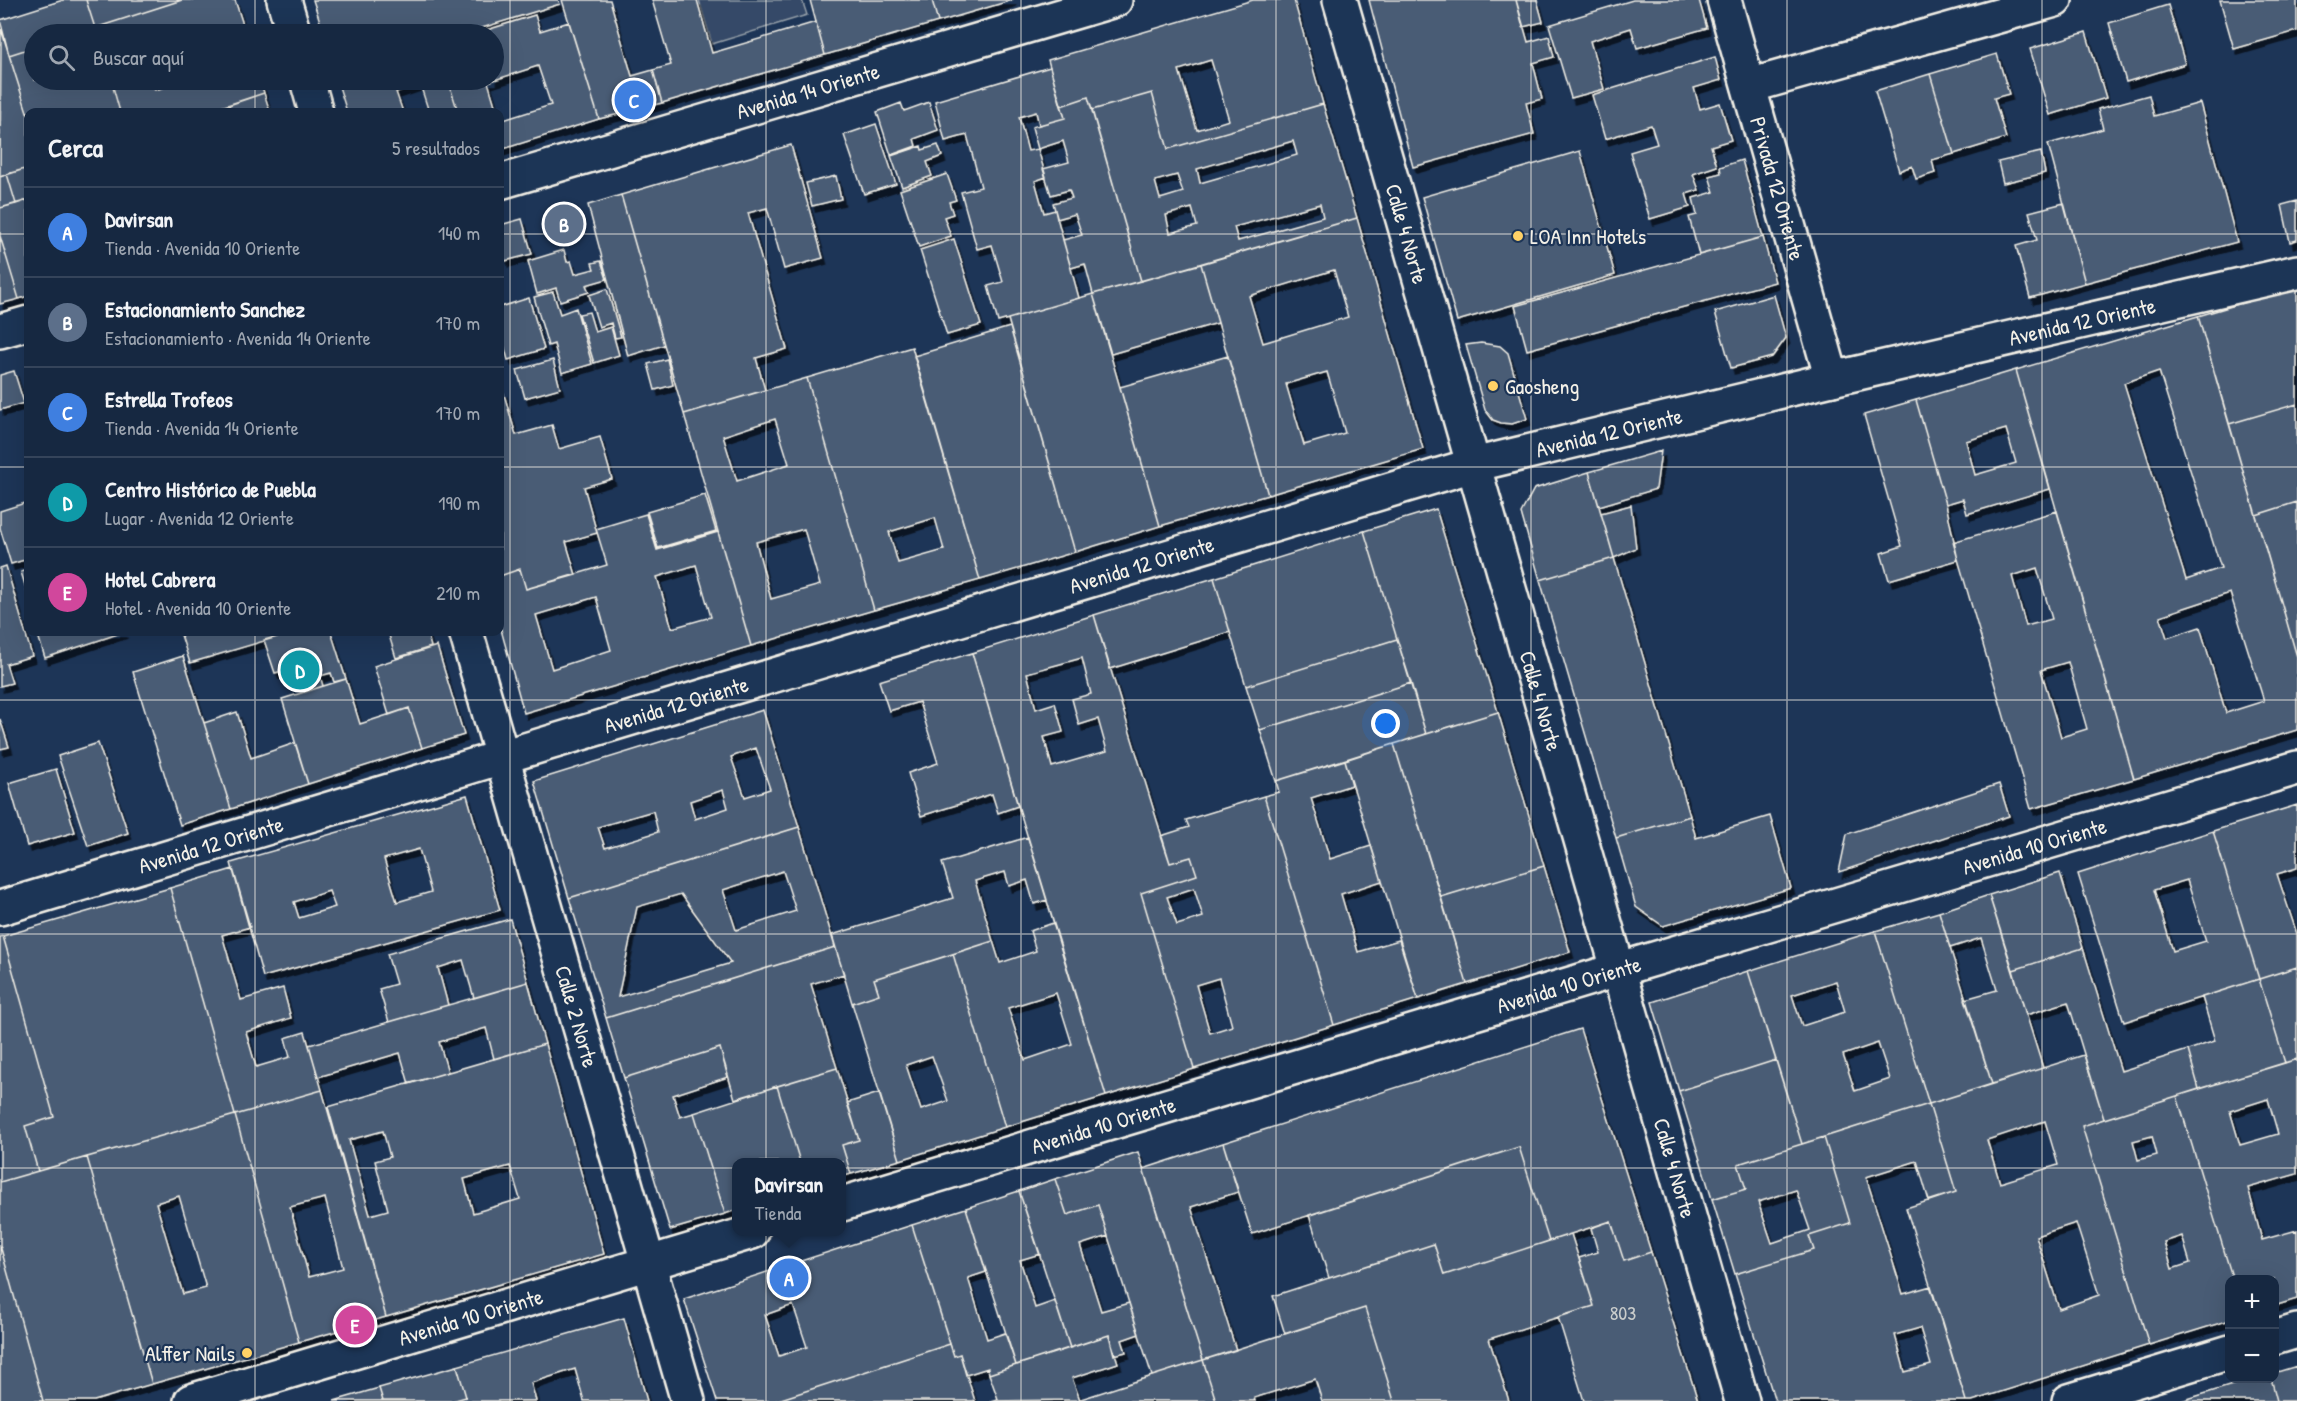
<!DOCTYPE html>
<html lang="es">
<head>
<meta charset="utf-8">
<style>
  body { margin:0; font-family:"Patrick Hand",sans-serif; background:#23344c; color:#f1f3f6 }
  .controls { position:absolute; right:18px; bottom:18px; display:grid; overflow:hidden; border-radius:12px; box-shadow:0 6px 24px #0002 }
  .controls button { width:54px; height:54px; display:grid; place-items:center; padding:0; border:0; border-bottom:2px solid #35445a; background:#162841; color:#f1f3f6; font:30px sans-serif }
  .you { position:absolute; left:1386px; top:724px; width:21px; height:21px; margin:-15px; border:4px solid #fff; border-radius:50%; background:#1a73e8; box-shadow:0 0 0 9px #1a73e833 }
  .badge { display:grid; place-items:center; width:39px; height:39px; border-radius:50%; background:#95b2f1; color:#fff; font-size:20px; font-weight:700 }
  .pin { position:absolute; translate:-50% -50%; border:3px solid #fff; box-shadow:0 2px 6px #0006 }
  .popup { position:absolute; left:732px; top:1158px; width:114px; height:78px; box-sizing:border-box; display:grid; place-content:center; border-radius:12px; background:#162841; filter:drop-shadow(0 2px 4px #0005); font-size:20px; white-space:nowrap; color:#9ea6b1 }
  .popup b { font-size:22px; color:#f1f3f6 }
  .popup::after { content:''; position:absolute; left:50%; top:100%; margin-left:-12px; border:12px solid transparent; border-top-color:#162841 }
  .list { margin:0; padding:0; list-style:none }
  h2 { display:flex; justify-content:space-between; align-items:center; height:78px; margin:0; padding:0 24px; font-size:26px }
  h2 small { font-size:20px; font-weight:400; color:#9ea6b1 }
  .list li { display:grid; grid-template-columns:39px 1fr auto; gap:18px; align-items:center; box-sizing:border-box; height:90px; padding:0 24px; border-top:2px solid #35445a }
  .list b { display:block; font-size:22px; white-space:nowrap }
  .list p { margin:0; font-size:20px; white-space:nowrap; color:#9ea6b1 }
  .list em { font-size:20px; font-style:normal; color:#9ea6b1 }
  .icon { flex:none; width:33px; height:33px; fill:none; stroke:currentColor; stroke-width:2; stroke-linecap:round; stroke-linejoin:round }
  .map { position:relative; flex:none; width:2297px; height:1401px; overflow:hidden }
  .search { position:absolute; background:#162841; box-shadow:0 6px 24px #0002; left:24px; top:24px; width:480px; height:66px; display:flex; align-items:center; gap:15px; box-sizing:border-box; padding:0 21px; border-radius:33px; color:#9ea6b1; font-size:22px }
  .panel { position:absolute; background:#162841; box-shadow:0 6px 24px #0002; left:24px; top:108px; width:480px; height:528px; border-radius:12px }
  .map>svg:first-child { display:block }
</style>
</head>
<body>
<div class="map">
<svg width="2297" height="1401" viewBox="0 0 2297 1401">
  <defs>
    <filter id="shadow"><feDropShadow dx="3.5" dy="6" stdDeviation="0" flood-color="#0009"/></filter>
  </defs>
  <rect width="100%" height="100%" fill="#1d3557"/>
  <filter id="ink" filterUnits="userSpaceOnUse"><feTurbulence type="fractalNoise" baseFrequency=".0167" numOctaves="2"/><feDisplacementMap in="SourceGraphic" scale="12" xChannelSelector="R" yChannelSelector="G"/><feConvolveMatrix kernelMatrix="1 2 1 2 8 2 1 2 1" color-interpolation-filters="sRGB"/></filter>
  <g filter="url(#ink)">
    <path fill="#354a67" stroke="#949ea8" stroke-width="1.5" d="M699,0H802L807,15L712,44Z"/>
    <path fill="#485b74" stroke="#f4f1e8" stroke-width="1.5" fill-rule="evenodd" filter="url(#shadow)" d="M63,0H86L95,28L74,34H34V47L9,55L0,20Z
      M86,0H182L95,28Z
      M182,0H235L246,34H97L95,28Z
      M313,0H558L560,4L462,34H324Z
      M562,0H610L632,76L653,70L662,103L599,119Z
      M652,0H697L712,53L816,22L825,55L662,103L653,70L671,65Z
      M810,0H932L938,22L825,55Z
      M932,0H1013L938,22Z
      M1253,0H1294L1323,104L1168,149L1152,93L1092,110L1088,97L1061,106L1048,60ZM1211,60L1229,120L1197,130L1179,70Z
      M1369,0H1516L1528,42L1549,36L1554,57L1533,63L1542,99L1526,103L1534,134L1413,167Z
      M1516,0H1537L1543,22L1523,27Z
      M1633,0H1699L1707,28L1637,48L1631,28L1590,41L1604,89L1571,98L1549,25Z
      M2220,0H2297V31L2234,49Z
      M2168,5L2185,64L2126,82L2109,23Z
      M535,15L540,31L569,22L599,119L500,150V119V121L551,105L538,66L488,82L497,112H458L448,80H494V34H474Z
      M1,29L28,115V168L0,177Z
      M2086,32L2106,98L2050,115L2030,49Z
      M34,47V80H111L120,112H28V115L9,55Z
      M1997,54L2009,94L1994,98L2006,138L1954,154L1930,74Z
      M1715,57L1721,80L1694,88L1700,109L1720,103L1731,140L1711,146L1717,166L1693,174L1699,190L1686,194L1690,207L1650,219L1630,152L1657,144L1651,125L1605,139L1592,95Z
      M1050,67L1065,118L1039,125L1036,112L1019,117L1028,151L1038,149L1046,177L1035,181L1044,213L1055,210L1079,298L998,322L988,286L1003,282L992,245L977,249L961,192L981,187L967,135L945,141L935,101Z
      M1930,74L1954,154L1932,160L1935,173L1916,179L1912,166L1899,171L1875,91Z
      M111,80H151L155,90L189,80H260L264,93L206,112H120Z
      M337,80H448L458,112H429L420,84L396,92L403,112H347Z
      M264,93L270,112H231L229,105Z
      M1152,93L1168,149L1323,104L1357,218L1141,281L1092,110ZM1293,141L1297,155L1200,183L1197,169ZM1177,175L1183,192L1160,199L1155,181ZM1320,204L1323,217L1238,241L1234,227ZM1192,208L1197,226L1170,233L1166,215Z
      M2149,95L2154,116L2200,103L2237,242L2085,283L2048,144L2103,129L2098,109Z
      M1088,97L1141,281L1093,294L1085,264L1071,268L1063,240L1082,235L1075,214L1057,219L1055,210L1053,203L1072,198L1069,190L1051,195L1043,169L1069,162L1063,141L1038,149L1032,127L1065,118L1061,106Z
      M929,102L938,130L914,139L916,146L891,155L877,112L901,103L904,111Z
      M229,105L231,112H206Z
      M876,124L896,184L864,194L844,135Z
      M791,145L823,258L784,269L767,208L748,213L787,349L756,358L765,390L684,414L621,195Z
      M938,145L942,156L927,162L932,176L902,187L891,156L921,146L922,150Z
      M1580,151L1615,275L1457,321L1422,197Z
      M2041,152L2045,173L2003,183L1998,162Z
      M1742,160L1763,237L1699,255L1689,217L1697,215L1693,198L1714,192L1709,176L1721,173L1720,167Z
      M28,168V200L16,204L7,174Z
      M7,174L16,204L0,208V177Z
      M947,174L956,200L949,202L953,214L944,217L951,236L919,247L900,190Z
      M836,176L841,199L812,206L806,183Z
      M621,195L664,345L628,356L588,205Z
      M28,200V296L19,299L0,236V208Z
      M2297,201V240L2290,242L2282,205Z
      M2064,203L2085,283L2030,298L2016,246L2037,240L2029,212Z
      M1357,218L1423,449L1268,495L1201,264ZM1334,270L1348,317L1263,343L1249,296ZM1327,372L1345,433L1304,445L1286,384Z
      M522,219L532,254L505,261L500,242V225Z
      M0,236L19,299L0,304Z
      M1763,237L1775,282L1527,350L1515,306Z
      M954,239L981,325L947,335L920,250Z
      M564,250L567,262L571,261L575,274L594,269L592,263L601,261L607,279L586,285L589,292L560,301L556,288L537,294L528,261Z
      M1201,264L1218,323L1111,354L1093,294Z
      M2297,287V404L2229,424L2198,316Z
      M607,289L621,337L615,338L611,323L599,327L589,295Z
      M553,292L560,314L576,308L592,364L562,373L554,344L548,346L534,297Z
      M1093,294L1160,526L1075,552L1008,319Z
      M1774,295L1786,338L1772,357L1731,368L1715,312Z
      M529,298L544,349L508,360L500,330V307Z
      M589,312L595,332L611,327L619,355L594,363L579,314Z
      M2198,316L2297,657V730L2134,779L2016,370ZM2159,371L2221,568L2186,580L2124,383ZM2230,593L2264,701L2226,713L2200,627L2167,638L2160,616Z
      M1010,327L1075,552L980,580L914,356Z
      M1481,343L1500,346L1508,353L1527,419L1512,424L1501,423L1493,420L1485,410L1466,345Z
      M912,347L980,580L874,610L807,378ZM935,518L944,550L898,563L889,532Z
      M1228,356L1268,495L1160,526L1120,387Z
      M667,359L673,385L655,390L648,364Z
      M553,360L560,388L525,398L517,370Z
      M2016,370L2050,489L1967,514L1963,499L1946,504L1916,400ZM2006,429L2016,463L1975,475L1966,441Z
      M14,371L24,403L0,410V375Z
      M807,378L874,610L751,646L684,414ZM775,419L789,464L737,481L723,436ZM804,529L820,585L771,599L756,542Z
      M503,391L516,435L552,425L559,449L600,437L612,479L584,487L597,533L566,542L576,575L526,589L520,569L500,576V392Z
      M1916,400L1946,504L1958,560L1889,580L1881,553L1902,546L1864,415Z
      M2297,404V502L2256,515L2229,424Z
      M1661,451L1656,489L1599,506L1589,472Z
      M1589,472L1614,558L1540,580L1521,513L1534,489Z
      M705,495L716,531L658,548L647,512Z
      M28,502V559L11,564L0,528V511Z
      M2297,502V657L2256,515Z
      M1631,505L1636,548L1614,558L1601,513Z
      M1436,509L1498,712L1426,734L1364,531Z
      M2057,511L2134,779L2031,809L1953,542ZM2037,568L2052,619L2026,626L2012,576ZM2068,662L2087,729L2061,737L2041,670Z
      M646,514L657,550L718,532L751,646L524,713L500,626V576L520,569L526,589L607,565L596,529ZM696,565L711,617L672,628L657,577ZM596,597L611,650L552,669L536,615Z
      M1364,531L1397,639L1246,686L1214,578Z
      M1614,558L1690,816L1616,838L1540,580Z
      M6,566L32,656L6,664L12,683L0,686V568Z
      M28,570V595L21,572Z
      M1214,578L1230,632L1110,669L1094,615Z
      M1094,615L1170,863L1191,857L1197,875L1141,893L1194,1069L1106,1096L972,653ZM1082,658L1091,694L1072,699L1079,725L1098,719L1107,751L1052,767L1044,737L1063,732L1055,703L1036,709L1027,673Z
      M37,632H124L45,658Z
      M180,632H294L190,663Z
      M294,632H331L346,679L334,682L331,673L320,676L323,686L305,692L296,667L275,673L264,640Z
      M388,632H427L431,647L396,658Z
      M1397,639L1411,683L1260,730L1246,686Z
      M437,646L464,735L422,748L409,708L389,715L374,666Z
      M972,653L1018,806L998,813L992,794L921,816L908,773L938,763L919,702L889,711L879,681Z
      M183,656L231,809L180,825L133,672Z
      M346,679L360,724L409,708L422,748L308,784L282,699Z
      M1411,683L1426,734L1276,781L1260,730Z
      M763,710L799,827L569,898L534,781ZM756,748L770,789L745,797L731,757ZM723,790L728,808L695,819L690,801ZM653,811L658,832L605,848L598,827Z
      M237,712L251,758L295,743L308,784L231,809L204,723Z
      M1498,712L1544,866L1441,897L1394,744Z
      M0,719L9,747L0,749Z
      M98,743L128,833L88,846L58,756Z
      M1394,744L1467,984L1418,999L1345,760Z
      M1345,760L1352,785L1311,798L1330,859L1371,846L1382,881L1341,894L1358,952L1399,940L1418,999L1334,1025L1264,796L1279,792L1276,781Z
      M56,769L75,832L27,846L9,783Z
      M1999,784L2009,816L1839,872L1847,834Z
      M467,795L500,910L263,977L231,863ZM419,849L431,892L397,902L384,859ZM329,891L335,907L299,918L294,902Z
      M1264,796L1334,1025L1194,1069L1141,893L1197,875L1191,857L1170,863L1161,836L1189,827L1186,820ZM1194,888L1203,917L1177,925L1167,897ZM1219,978L1232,1026L1210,1033L1196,985Z
      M2297,805V868L2277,874L2297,934V967L2259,979L2213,831Z
      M1690,816L1696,838L1770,816L1791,888L1663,926L1636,907L1616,838Z
      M799,827L835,947L606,1018L569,898ZM783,871L796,911L736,930L723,890ZM681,894L731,963L618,997L637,907Z
      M2213,831L2259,979L2124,1022L2078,874ZM2187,880L2206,941L2173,951L2154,890Z
      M1028,837L1047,900L1034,904L1027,880L1009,886L1005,872L975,881L993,941L874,979L879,994L852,1003L832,935L953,898L942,863Z
      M1544,866L1570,952L1467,984L1441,897Z
      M233,869L250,927L222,935L241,1000L283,988L291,1018L246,1032L256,1067L290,1057L285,1038L305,1032L322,1090L235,1115L170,888Z
      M2060,873L2083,948L2013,970L1989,895Z
      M170,888L235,1115L38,1171L25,1126L54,1117L3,936Z
      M1989,895L2043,1068L1992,1084L1965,999L1997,990L1981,938L1950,948L1939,912Z
      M1939,912L1992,1084L1929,1104L1875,931Z
      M510,919L528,982L474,998L463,960L438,968L448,1005L389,1022L379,989L396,984L387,954Z
      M1053,923L1106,1096L1005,1127L953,954L993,941L1000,963L1036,951L1030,931ZM1056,993L1072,1044L1025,1060L1008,1008Z
      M1875,931L1929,1104L1802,1144L1748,971ZM1836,981L1845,1012L1802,1026L1792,995ZM1878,1043L1890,1079L1855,1091L1843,1055Z
      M3,936L54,1117L25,1126L38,1171L0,1182V937Z
      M835,947L844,974L811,984L837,1068L735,1099L720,1048L624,1078L606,1018Z
      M2083,948L2121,1071L2188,1050L2199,1089L2104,1119L2068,1002L2026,1015L2013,970Z
      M953,954L1005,1127L900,1160L852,1003L879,994L874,979ZM932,1056L948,1101L921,1110L906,1065Z
      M2297,967V1059L2285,1063L2259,979Z
      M1748,971L1776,1060L1679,1091L1652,1002Z
      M2259,979L2285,1063L2199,1089L2188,1050L2215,1041L2202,997Z
      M528,982L545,1044L494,1059L486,1028L439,1042L448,1072L409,1084L400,1053L318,1077L309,1045Z
      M1580,1029L1651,1252L1624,1261L1611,1221L1549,1241L1519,1147L1252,1234L1223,1143Z
      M545,1044L604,1254L386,1317L328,1107ZM383,1131L390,1157L375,1161L388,1210L370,1215L349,1140ZM510,1166L520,1199L473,1213L464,1179Z
      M720,1048L728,1077L673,1095L680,1117L694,1113L725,1214L670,1230L624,1078Z
      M2084,1055L2104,1119L2082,1126L2149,1345L1972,1401H1966L1906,1208L1956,1192L1929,1104ZM2045,1121L2058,1165L2000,1183L1987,1140ZM2076,1223L2099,1295L2059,1309L2036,1236Z
      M2297,1059V1174L2248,1188L2262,1240L2297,1230V1299L2274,1306V1280H2233L2177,1096ZM2268,1099L2278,1134L2240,1145L2230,1111Z
      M1776,1060L1802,1144L1738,1164L1746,1189L1712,1199L1679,1091Z
      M837,1068L859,1140L842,1145L851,1174L842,1177V1162H800L777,1086Z
      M777,1086L800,1162H736V1210L725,1214L694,1113Z
      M322,1090L386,1317L299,1342L235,1115ZM325,1198L343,1268L309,1277L290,1207Z
      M879,1093L900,1160L851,1174L842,1145L859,1140L847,1103Z
      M2177,1096L2233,1280H2230V1320L2149,1345L2082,1126ZM2152,1136L2157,1155L2138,1160L2133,1141ZM2182,1236L2190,1263L2172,1269L2164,1242Z
      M1929,1104L1956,1192L1929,1201L1917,1161L1866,1177L1903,1294L1931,1286L1966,1401H1775L1735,1274L1814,1250L1809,1236L1850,1223L1824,1137ZM1920,1328L1931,1365L1905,1372L1895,1335Z
      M235,1115L299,1342L152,1384L87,1157ZM179,1196L206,1288L183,1294L156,1203Z
      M1824,1137L1850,1223L1809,1236L1814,1250L1735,1274L1712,1199L1746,1189L1738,1164ZM1796,1190L1810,1230L1772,1243L1758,1202Z
      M1223,1143L1238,1192L1191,1207L1236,1350L1203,1360L1143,1169Z
      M1519,1147L1549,1241L1444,1275L1434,1244L1329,1278L1309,1215Z
      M1138,1152L1203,1360L1152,1376L1098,1205L1067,1215L1055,1179Z
      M87,1157L152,1384L94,1401H43L0,1245V1182Z
      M1055,1179L1067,1215L1098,1205L1108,1236L1080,1245L1101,1311L1129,1303L1139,1334L1122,1340L1126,1352L1114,1355L1109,1335L1070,1348L1019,1191Z
      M1019,1191L1040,1254L1020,1260L1035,1308L1055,1301L1070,1348L1016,1365L966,1208Z
      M966,1208L986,1272L968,1278L987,1339L1005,1333L1016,1365L989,1374L988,1368L966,1375L960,1354L954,1356L912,1225Z
      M1611,1221L1624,1261L1651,1252L1698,1401H1584L1558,1317L1594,1306L1579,1258L1598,1252L1591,1228Z
      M912,1225L950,1344L775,1401H717L684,1299ZM793,1305L807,1347L779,1356L765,1315Z
      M1571,1234L1594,1306L1489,1339L1509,1401H1394L1365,1308L1285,1334L1273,1296L1434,1244L1444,1275Z
      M0,1245L43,1401H0Z
      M1365,1308L1394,1401H1322L1315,1379L1254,1398L1255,1401H1216L1203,1360Z
      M624,1318L647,1401H584L575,1369L531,1383L536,1401H452L466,1397L457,1366Z
      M1109,1335L1118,1363L1072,1378L1080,1400L991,1401L998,1399L989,1374Z
      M950,1344L954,1356L960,1354L975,1401H775Z
      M1203,1360L1216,1401H1075L1152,1376Z
      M457,1366L466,1397L452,1401H383L379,1388Z
      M2297,1366V1401H2277L2271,1378H2274V1373Z
      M2255,1378H2271L2277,1401H2181Z
      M379,1388L383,1401H334Z"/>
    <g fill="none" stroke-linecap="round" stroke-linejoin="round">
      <defs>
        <g id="minor">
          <path d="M284,0L294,34"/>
          <path id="s1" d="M1340,0L1742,1401"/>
          <path id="s2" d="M1724,0L1832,379"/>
          <path d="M307,80L316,112"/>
          <path d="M1749,86L2055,0"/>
          <path id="s3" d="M500,182L1115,0"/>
          <path d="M0,331L28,323"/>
          <path id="s4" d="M466,632L688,1401"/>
          <path d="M2274,1338L2297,1331"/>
          <path d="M2069,1401L2230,1352"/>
        </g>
        <g id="major">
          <path id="s5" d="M0,908L1473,465L1832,379L2297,272"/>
          <path id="s6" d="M842,1204L1617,970L2297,768"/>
          <path id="s7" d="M191,1401L752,1232"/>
        </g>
      </defs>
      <use href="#minor" stroke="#f4f1e8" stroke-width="38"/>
      <use href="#major" stroke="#f4f1e8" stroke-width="38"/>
      <use href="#minor" stroke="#1d3557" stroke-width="33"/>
      <use href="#major" stroke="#1d3557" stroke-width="33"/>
    </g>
  </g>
  <path fill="none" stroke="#f4f1e8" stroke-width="1.5" stroke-opacity="0.55" d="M255,0V34M510,0V1401M766,0V1401M1021,0V1401M1276,0V1401M1531,0V1401M1787,0V1401M2042,0V1401M255,80V112M0,234H28M500,234H2297M0,467H28M500,467H2297M255,632V1401M0,700H2297M0,934H2297M0,1168H2297"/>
  <g fill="#ffd166" stroke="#1d3557" stroke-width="2">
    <circle cx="1518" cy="236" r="6"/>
    <circle cx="1493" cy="386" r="6"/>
    <circle cx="247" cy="1353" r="6"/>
  </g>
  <g text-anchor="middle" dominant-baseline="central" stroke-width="4.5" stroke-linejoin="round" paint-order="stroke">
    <g font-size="20" fill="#c9cccb">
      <text x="1623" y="1312">803</text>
    </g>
    <g font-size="22" fill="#f4f1e8" stroke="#1d3557">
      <text stroke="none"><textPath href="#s3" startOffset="321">Avenida 14 Oriente</textPath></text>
      <text stroke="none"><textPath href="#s2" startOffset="196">Privada 12 Oriente</textPath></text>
      <text stroke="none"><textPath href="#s1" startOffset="243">Calle 4 Norte</textPath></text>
      <text stroke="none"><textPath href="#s5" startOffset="2164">Avenida 12 Oriente</textPath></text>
      <text stroke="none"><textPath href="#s5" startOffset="1678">Avenida 12 Oriente</textPath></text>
      <text stroke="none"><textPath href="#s5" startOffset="1192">Avenida 12 Oriente</textPath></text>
      <text stroke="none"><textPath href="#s1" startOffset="729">Calle 4 Norte</textPath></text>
      <text stroke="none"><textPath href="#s5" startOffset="706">Avenida 12 Oriente</textPath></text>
      <text stroke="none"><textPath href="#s5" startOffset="220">Avenida 12 Oriente</textPath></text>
      <text stroke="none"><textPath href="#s6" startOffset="1245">Avenida 10 Oriente</textPath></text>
      <text stroke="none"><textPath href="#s6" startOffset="759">Avenida 10 Oriente</textPath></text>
      <text stroke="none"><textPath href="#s4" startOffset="400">Calle 2 Norte</textPath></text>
      <text stroke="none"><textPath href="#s6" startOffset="273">Avenida 10 Oriente</textPath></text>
      <text stroke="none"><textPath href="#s1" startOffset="1215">Calle 4 Norte</textPath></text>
      <text stroke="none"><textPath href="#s7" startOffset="292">Avenida 10 Oriente</textPath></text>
    </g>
    <g font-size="22" fill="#f4f1e8" stroke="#1d3557" text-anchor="start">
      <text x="1530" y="236">LOA Inn Hotels</text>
      <text x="1505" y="386">Gaosheng</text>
      <text x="235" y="1353" text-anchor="end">Alffer Nails</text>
    </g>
  </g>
</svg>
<div class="controls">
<button>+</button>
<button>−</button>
</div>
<div class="you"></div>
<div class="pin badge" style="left:789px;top:1278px;background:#3f7fe0">A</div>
<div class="popup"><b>Davirsan</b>Tienda</div>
<div class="pin badge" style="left:564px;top:224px;background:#5c6f8a">B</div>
<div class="pin badge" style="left:634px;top:100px;background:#3f7fe0">C</div>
<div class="pin badge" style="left:300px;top:670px;background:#0f9aa8">D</div>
<div class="pin badge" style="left:355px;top:1325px;background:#d1479c">E</div>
<div class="search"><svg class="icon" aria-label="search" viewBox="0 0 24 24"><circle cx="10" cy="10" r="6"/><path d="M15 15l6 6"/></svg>Buscar aquí</div>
<section class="panel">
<h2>Cerca<small>5 resultados</small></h2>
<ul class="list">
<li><span class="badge" style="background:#3f7fe0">A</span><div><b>Davirsan</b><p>Tienda · Avenida 10 Oriente</p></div><em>140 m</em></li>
<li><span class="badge" style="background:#5c6f8a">B</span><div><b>Estacionamiento Sanchez</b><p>Estacionamiento · Avenida 14 Oriente</p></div><em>170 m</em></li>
<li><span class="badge" style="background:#3f7fe0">C</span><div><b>Estrella Trofeos</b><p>Tienda · Avenida 14 Oriente</p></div><em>170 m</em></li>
<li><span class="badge" style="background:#0f9aa8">D</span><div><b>Centro Histórico de Puebla</b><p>Lugar · Avenida 12 Oriente</p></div><em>190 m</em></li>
<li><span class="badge" style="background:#d1479c">E</span><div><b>Hotel Cabrera</b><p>Hotel · Avenida 10 Oriente</p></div><em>210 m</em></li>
</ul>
</section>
</div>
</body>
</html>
